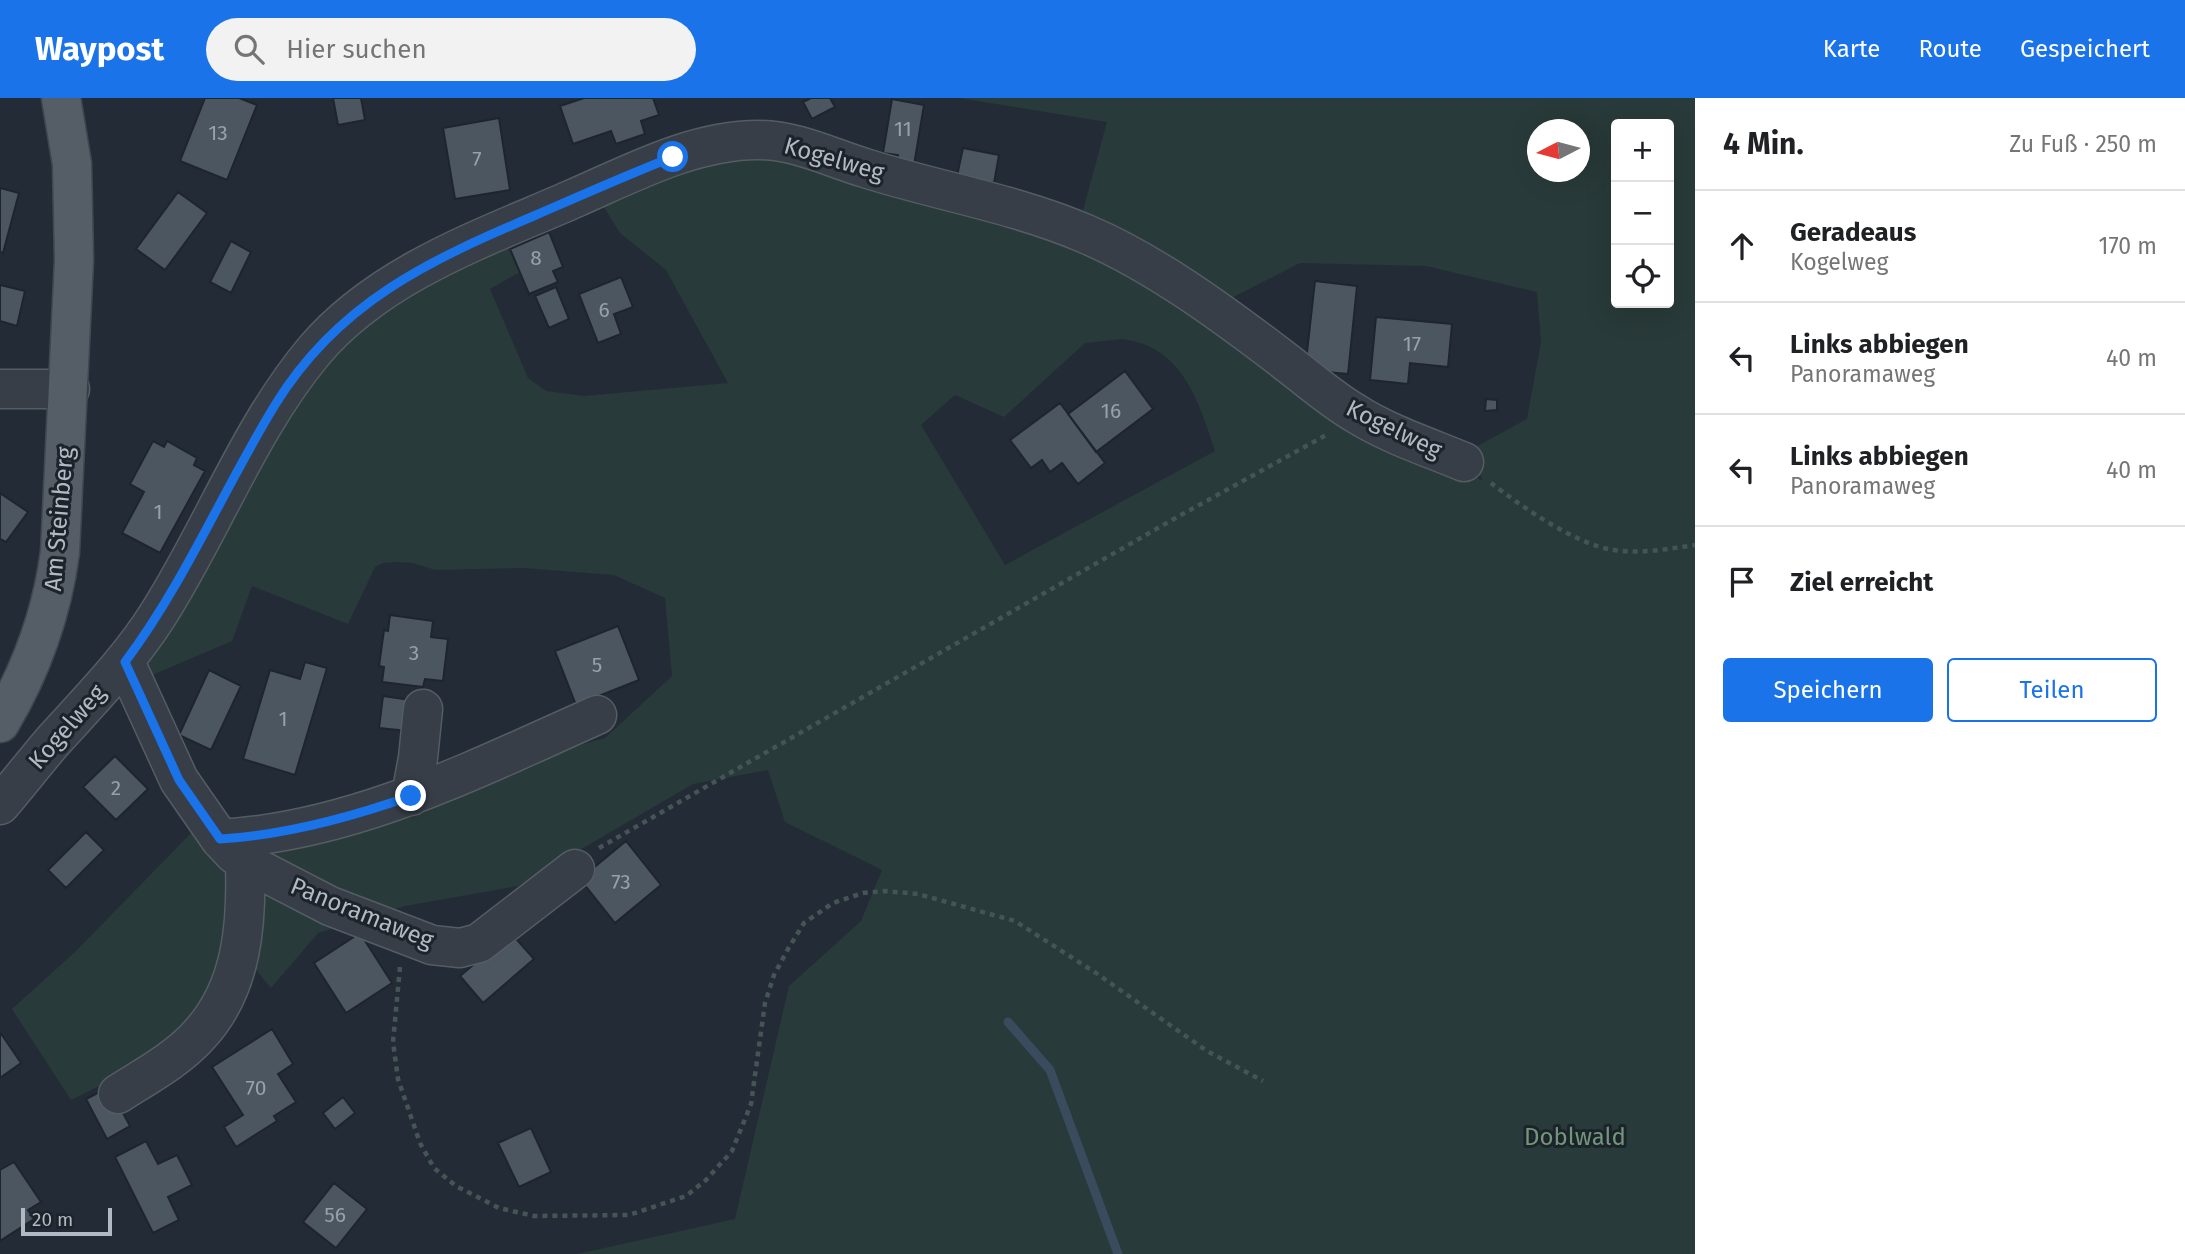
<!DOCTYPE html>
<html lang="de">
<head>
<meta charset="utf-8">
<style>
  body { margin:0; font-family:"Fira Sans",sans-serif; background:#f2f2f2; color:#202124 }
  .controls { position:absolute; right:21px; top:21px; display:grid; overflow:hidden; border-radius:7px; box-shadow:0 7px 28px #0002 }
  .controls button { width:63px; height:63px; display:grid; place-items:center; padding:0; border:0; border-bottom:2px solid #e0e0e0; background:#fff; color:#202124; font:35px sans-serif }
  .compass { position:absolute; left:1527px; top:21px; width:63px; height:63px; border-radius:50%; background:#fff; box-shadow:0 7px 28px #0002; rotate:264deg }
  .scale { position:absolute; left:21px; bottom:18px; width:91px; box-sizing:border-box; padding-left:7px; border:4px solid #b1b9c3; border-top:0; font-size:19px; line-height:24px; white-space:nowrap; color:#b1b9c3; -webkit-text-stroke:5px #1c232b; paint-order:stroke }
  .stop { position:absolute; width:21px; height:21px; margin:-16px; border:5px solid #1a73e8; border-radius:50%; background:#fff }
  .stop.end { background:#1a73e8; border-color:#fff; box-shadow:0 2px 7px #0008 }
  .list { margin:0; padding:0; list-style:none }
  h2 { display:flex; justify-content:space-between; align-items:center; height:91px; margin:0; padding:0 28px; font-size:30px }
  h2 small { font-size:23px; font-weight:400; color:#757577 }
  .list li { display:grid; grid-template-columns:46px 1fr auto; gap:21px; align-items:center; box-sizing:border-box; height:112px; padding:0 28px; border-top:2px solid #e0e0e0 }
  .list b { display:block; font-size:26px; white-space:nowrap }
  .list p { margin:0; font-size:23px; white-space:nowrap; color:#757577 }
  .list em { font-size:23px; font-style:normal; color:#757577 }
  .actions { display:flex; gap:14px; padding:21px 28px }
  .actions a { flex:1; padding:16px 0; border:2px solid #1a73e8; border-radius:7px; text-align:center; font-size:24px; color:#1a73e8 }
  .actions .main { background:#1a73e8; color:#fff }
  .icon { flex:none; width:38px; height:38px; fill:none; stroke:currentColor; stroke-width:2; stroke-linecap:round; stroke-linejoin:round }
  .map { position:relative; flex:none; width:1695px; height:1156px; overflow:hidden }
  header { display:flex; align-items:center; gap:42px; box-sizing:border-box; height:98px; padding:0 35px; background:#1a73e8; color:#fff }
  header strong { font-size:33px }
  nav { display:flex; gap:38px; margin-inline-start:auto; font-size:24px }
  .search { width:490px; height:63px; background:#f2f2f2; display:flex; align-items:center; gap:18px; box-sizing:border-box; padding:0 24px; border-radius:38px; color:#757577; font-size:26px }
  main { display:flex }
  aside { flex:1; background:#fff }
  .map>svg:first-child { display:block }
</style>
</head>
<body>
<header>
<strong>Waypost</strong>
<div class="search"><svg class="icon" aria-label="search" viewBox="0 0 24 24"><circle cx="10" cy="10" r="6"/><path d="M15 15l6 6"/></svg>Hier suchen</div>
<nav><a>Karte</a><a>Route</a><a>Gespeichert</a></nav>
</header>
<main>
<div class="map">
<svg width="1695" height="1156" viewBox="0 0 1695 1156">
  <rect width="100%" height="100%" fill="#232c36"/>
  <path fill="#283a39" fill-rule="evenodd" d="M959,0H1695V1156H577L735,1121L789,888L861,823L882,772L785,724L768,672L693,686L518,788L405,808L318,835L271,890L251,866L262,755L489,672L605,640L672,578L665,500L614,477L524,470L435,472L413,465L396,464L383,465L375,469L348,526L252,488L232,543L150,578L146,567L321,256L485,147L510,151L520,174L490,191L528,280L546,293L584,298L728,285L666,172L620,135L597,98L736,50L1041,127L1483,383L1470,352L1527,321L1541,244L1537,194L1426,168L1300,165L1220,206L1081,120L1107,24ZM1616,26H1669V205H1616ZM1538,32H1580V74H1538ZM1122,241C1182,248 1199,303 1215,353L1005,467L921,327L955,297L1004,319L1085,245Z
    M197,729L237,777L238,835L190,928L107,984L71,1002L12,911L75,854Z"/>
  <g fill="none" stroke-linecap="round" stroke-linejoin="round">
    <path stroke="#3a4b5d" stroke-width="9" d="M1008,924L1050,972L1118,1156"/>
  </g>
  <path fill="#4c5661" stroke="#1e252d" stroke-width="2" d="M205,0H239L257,7L227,82L180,63Z
    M333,0H361L365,22L338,27Z
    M584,0H653L659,17L641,23L645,36L616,46L611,33L573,46L560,8Z
    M811,0H830L835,9L812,21L803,4Z
    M892,1L924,7L914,67L897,64L898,57L883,55Z
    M499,20L510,92L455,101L443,30Z
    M963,50L999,57L994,85L957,78Z
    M0,90L19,95L3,155L0,154Z
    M178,94L207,115L165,172L136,151Z
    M549,134L563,169L553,173L558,184L529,196L510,151Z
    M231,143L251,154L231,195L210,184Z
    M621,179L633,209L614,216L621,236L598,245L579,196Z
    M1315,183L1357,188L1348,276L1305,272Z
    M0,187L25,193L17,228L0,223Z
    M556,189L569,221L549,230L535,198Z
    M1376,219L1452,226L1448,269L1410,265L1408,286L1370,282Z
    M1125,273L1153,311L1096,354L1068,316Z
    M1486,301L1497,302V312L1485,313Z
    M1060,305L1105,365L1078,386L1062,365L1050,374L1042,362L1031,370L1010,342Z
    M153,343L164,349L167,343L197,360L194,367L205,373L160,455L122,435L144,394L130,386Z
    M0,395L28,414L6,444L0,441Z
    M390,517L433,523L431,539L448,541L443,583L425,581L423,589L382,584L384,569L379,568L384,532L388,533Z
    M618,528L639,582L576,607L555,553Z
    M305,564L327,570L295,677L243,661L270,572L300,581Z
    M209,572L241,588L211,652L179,637Z
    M383,598L411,602L408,633L379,630Z
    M115,658L148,691L116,722L83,689Z
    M86,734L104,752L66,790L48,772Z
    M626,743L661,787L615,825L580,781Z
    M360,835L392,885L346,915L314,865Z
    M511,835L534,861L483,905L460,878Z
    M272,931L293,966L278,976L296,1004L274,1018L277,1023L236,1049L224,1029L243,1017L212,969Z
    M0,934L21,965L0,980Z
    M109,989L130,1028L107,1041L86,1001Z
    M343,999L355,1015L335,1031L323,1015Z
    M531,1030L551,1074L519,1089L498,1045Z
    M146,1043L158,1066L177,1057L192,1087L168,1099L179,1122L153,1135L115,1059Z
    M14,1064L41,1104L28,1112L34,1121L0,1143V1072Z
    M334,1085L367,1111L336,1150L303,1124Z"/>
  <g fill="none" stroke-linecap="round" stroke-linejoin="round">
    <defs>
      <path id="minor" d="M0,291H70
        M125,564L179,682L220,741L234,756L245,764L330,808L432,847L460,850L479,845L575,771
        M411,698L418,660L423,611
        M0,707C18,686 35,664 53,643C90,602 129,563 159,515C213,430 249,331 314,253C380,175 484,140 575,100C632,75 694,42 758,42C796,42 829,59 865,70C937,93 1017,106 1086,136C1154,165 1222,215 1281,260C1305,278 1328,299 1355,315C1388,336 1428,349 1464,364
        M220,741C355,733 475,671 597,617
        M118,996C146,978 178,961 200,936C243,889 247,824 245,764"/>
      <path id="major" d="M0,625C32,571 52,515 60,454L74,162L72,66L61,0"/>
    </defs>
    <use href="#minor" stroke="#545c64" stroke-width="41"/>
    <use href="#major" stroke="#404750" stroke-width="41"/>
    <path stroke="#455556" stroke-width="4.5" stroke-dasharray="5 5" stroke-linecap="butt" d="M1491,385C1521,408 1576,447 1614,452C1641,456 1668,451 1695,447
      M599,750L1172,422L1328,336
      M400,869L393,944L398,981L420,1045L434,1070L456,1088L499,1110L534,1118L629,1117L686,1098L706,1082L732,1053L751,1006L765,905L774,877L788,851L804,825L833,805L863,795L885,793L918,796L1015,823L1096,875L1207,953L1263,983"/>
    <use href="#minor" stroke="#373e47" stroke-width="38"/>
    <use href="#major" stroke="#555d67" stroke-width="38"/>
  </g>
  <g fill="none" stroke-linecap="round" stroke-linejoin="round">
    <path stroke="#1a73e8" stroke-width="9" d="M411,698C349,720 286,737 220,741L179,682L125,564C185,484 223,392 275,307C338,204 430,162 536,117C582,97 627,77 673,59"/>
  </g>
  <g text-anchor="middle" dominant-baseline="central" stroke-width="6" stroke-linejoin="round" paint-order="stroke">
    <g font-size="21" fill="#98a0aa">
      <text x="903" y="31">11</text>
      <text x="218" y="35">13</text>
      <text x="477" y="61">7</text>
      <text x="536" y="160">8</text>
      <text x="604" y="212">6</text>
      <text x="1412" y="246">17</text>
      <text x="1111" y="313">16</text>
      <text x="158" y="414">1</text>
      <text x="414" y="555">3</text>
      <text x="597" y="567">5</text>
      <text x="283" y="621">1</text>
      <text x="116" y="690">2</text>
      <text x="621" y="784">73</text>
      <text x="256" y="990">70</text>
      <text x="335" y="1117">56</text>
    </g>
    <g font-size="24" fill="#b1b9c3" stroke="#1c232b">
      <text transform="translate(834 61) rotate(16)">Kogelweg</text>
      <text transform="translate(1394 331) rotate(26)">Kogelweg</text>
      <text transform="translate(59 421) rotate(-85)">Am Steinberg</text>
      <text transform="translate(67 629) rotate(-49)">Kogelweg</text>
      <text transform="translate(362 815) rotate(22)">Panoramaweg</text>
    </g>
    <g font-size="24" fill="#729679" stroke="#1c232b">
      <text x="1575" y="1039">Doblwald</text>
    </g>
  </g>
</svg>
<div class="controls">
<button>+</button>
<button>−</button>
<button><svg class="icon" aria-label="locate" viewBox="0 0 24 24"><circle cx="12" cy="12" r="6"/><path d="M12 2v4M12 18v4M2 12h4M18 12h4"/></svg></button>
</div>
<svg class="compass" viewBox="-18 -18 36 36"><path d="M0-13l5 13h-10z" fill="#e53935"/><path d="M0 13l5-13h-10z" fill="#757577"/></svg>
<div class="scale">20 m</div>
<div class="stop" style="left:673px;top:59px"></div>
<div class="stop end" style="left:411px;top:698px"></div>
</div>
<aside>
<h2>4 Min.<small>Zu Fuß · 250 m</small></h2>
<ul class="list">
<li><svg class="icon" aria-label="ahead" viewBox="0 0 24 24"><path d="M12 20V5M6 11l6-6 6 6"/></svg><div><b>Geradeaus</b><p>Kogelweg</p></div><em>170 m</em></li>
<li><svg class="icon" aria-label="left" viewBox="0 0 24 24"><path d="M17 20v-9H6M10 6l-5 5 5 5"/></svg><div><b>Links abbiegen</b><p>Panoramaweg</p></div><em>40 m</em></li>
<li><svg class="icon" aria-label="left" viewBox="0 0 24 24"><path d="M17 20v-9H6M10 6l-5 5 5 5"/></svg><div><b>Links abbiegen</b><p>Panoramaweg</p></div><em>40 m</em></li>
<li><svg class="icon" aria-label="arrive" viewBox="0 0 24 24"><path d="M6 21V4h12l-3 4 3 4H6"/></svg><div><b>Ziel erreicht</b></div></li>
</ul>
<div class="actions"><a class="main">Speichern</a><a>Teilen</a></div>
</aside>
</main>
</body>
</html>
